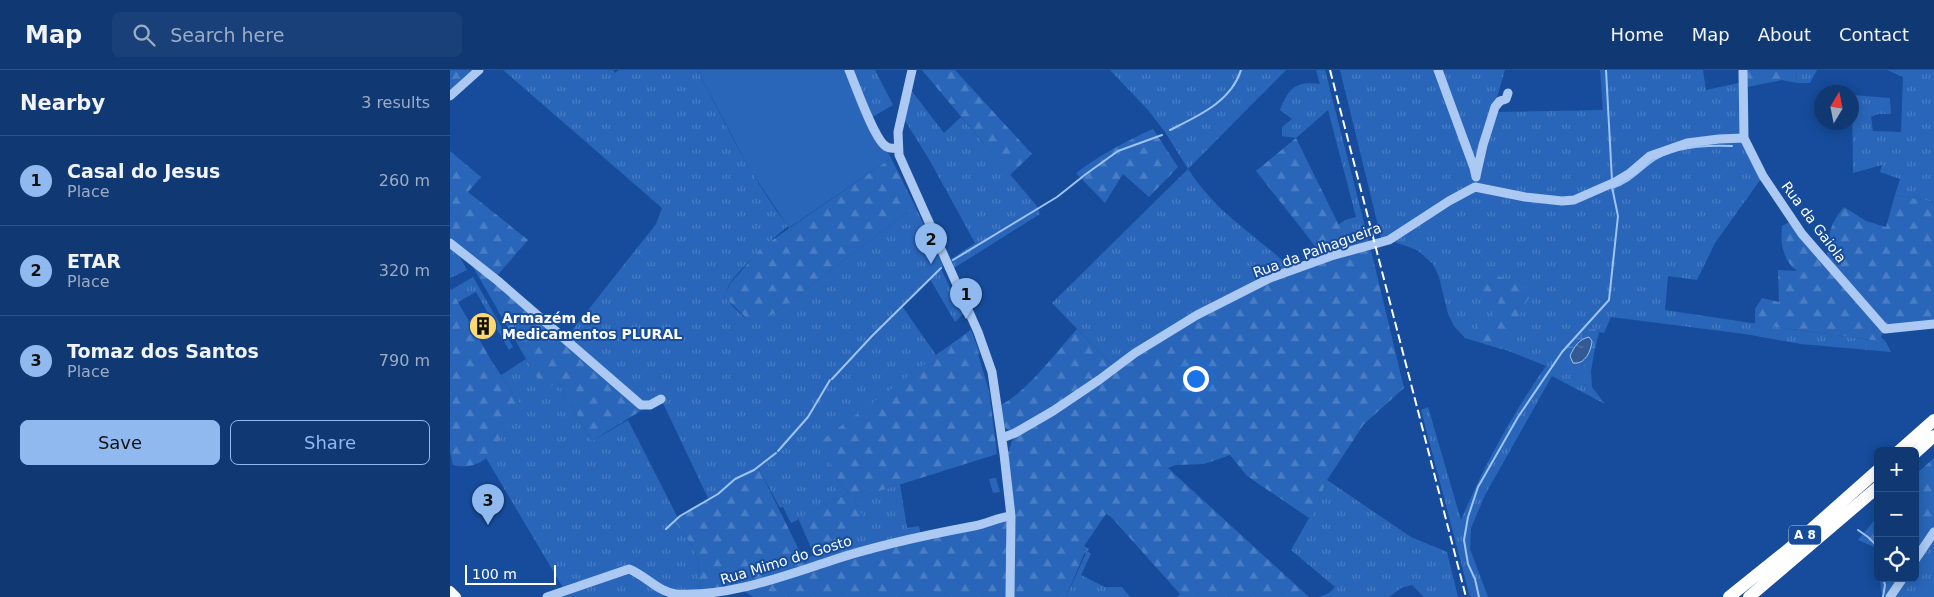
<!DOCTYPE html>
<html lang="en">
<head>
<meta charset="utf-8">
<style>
  body { margin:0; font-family:"DejaVu Sans",sans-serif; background:#194079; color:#f1f3f6 }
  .controls { position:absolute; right:15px; bottom:15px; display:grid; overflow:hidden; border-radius:8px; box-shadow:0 2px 12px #0003 }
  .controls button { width:45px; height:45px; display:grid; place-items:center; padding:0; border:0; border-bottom:1px solid #305386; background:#103974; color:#f1f3f6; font:25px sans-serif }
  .compass { position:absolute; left:1364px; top:15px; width:45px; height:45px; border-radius:50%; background:#103974; box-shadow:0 2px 12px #0003; rotate:10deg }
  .scale { position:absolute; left:15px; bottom:12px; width:91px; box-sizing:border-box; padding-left:5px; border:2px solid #fff; border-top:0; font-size:14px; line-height:18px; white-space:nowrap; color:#fff; -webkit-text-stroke:4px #164c9b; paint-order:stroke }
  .you { position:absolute; left:745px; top:308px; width:18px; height:18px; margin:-12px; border:4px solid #fff; border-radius:50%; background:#1a73e8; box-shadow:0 0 0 8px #1a73e833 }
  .badge { display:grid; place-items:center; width:32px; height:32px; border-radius:50%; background:#90b9f0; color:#111; font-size:16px; font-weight:700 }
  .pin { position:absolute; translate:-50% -41px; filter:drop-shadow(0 1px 2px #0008) }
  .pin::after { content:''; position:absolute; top:26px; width:18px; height:15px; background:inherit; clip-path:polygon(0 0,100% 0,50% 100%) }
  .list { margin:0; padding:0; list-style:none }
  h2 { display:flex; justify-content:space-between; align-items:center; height:65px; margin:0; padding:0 20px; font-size:21px }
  h2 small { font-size:16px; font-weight:400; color:#9cacc5 }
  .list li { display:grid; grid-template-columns:32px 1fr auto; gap:15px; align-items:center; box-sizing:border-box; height:90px; padding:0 20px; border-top:1px solid #305386 }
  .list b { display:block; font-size:19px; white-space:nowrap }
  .list p { margin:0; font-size:16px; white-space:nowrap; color:#9cacc5 }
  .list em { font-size:16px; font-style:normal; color:#9cacc5 }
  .actions { display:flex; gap:10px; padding:15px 20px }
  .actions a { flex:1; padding:11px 0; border:1px solid #90b9f0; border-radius:8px; text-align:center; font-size:18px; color:#90b9f0 }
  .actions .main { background:#90b9f0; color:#111 }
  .icon { flex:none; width:28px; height:28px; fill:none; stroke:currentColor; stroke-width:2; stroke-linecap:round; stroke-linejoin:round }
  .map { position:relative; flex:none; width:1484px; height:527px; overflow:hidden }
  header { display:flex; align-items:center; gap:30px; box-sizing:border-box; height:70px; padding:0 25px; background:#103974; border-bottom:1px solid #305386 }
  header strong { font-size:24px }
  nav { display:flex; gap:28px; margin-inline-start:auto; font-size:18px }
  .search { width:350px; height:45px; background:#194079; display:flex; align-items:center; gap:12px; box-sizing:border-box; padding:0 18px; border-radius:8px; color:#9cacc5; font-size:19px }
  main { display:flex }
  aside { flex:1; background:#103974 }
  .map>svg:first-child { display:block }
</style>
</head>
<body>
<header>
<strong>Map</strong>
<div class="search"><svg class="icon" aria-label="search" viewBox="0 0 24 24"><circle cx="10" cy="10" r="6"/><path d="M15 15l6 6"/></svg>Search here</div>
<nav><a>Home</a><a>Map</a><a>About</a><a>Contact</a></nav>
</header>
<main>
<aside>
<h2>Nearby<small>3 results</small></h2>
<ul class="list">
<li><span class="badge">1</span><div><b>Casal do Jesus</b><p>Place</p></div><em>260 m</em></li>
<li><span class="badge">2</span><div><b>ETAR</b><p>Place</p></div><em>320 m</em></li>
<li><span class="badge">3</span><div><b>Tomaz dos Santos</b><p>Place</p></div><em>790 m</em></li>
</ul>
<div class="actions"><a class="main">Save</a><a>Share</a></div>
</aside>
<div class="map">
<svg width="1484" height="527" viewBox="0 0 1484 527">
  <defs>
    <pattern id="grass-tufts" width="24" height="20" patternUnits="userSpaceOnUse" patternTransform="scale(1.25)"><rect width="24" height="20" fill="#2966b9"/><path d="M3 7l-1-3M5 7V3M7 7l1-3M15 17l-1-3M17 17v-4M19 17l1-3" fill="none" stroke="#497dc4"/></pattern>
    <pattern id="forest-firs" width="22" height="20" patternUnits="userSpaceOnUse" patternTransform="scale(1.25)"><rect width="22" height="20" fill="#2966b9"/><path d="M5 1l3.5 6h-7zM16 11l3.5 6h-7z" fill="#497dc4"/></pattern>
    <pattern id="wetland-marsh" width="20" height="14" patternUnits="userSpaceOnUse" patternTransform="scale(1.25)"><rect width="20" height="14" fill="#2966b9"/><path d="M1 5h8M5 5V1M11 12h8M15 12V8" fill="none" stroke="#497dc4"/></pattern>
    <pattern id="water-ripples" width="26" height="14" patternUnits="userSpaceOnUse" patternTransform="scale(1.25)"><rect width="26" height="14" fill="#335a94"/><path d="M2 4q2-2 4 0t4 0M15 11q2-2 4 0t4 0" fill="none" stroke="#5273a4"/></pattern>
  </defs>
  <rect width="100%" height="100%" fill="#164c9b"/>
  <path fill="url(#grass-tufts)" d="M53,0H163L165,3L169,0H250L252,9C278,59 303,111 338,156C326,166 273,211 276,225C278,235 291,242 296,250L325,243L465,136L493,196L491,199L513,244L505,252L480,209L452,236L486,285L521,260L530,284L526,285L387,410L399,423L348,448V450L341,453L333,437L330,438L308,397L285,409L268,424L259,430L211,329L195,336L116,268L206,154L212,138Z
    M399,0H425L443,35L419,49Z
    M660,0H836L738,99C768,145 805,164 843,200L665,298L602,233L738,99L715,62L698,40Z
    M866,0H875L920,176L901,180L888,155L895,150L906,147L878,40L846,68L832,66V57L842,49L830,40C839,18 845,11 870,14Z
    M890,0H988L1024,98L1045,42L1153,40L1150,0H1253L1256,20L1293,12L1294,68L1313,106L1265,173L1247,210L1218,206L1215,240L1355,261L1436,272L1441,282L1351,274L1295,264L1161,247L1154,263L1149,262L1137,254L1111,284L1130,300L1144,283L1141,301L1142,317L1155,334L1102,306L1035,425L1021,458L1020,479L1038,527H1020L971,340L978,337L1011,450C1034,396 1062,344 1096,296L1056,280L1015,268L1004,256L998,244L989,207L983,194L967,180L939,170L932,172Z
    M991,0H1055L1026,98Z
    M1346,0H1367L1360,13H1347Z
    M1437,0H1484V132L1445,125L1450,109L1430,102L1432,95L1403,103L1402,25L1440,28L1441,44H1428L1421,47L1423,61L1451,62L1453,7Z
    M461,20L494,63L511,47L587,136L590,144L504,198L500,190L525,173L480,91L454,49Z
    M0,173L4,176L17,200L0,208Z
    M23,207L63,277L59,280L26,222L8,232L1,220Z
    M76,289L94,319L108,312L142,371L178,350L228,448L225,452L240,473L248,490L250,526L223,524L212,527H97L115,521L36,388L55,361L70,334L51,305Z
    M546,408L550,422L543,423L539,409Z
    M877,410L961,467L997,482L1008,527H974L962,515L951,518L939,527H869L879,523L885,517L841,480L859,448L863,443Z
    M450,414L457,458L469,456L471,467L358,498L355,489L364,485L362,480L414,451L404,429Z
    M1484,462V527H1461L1445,519L1453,508H1465V490Z
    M637,481L641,484L631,505L655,517H672L680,527H616Z"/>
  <path fill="url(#forest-firs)" d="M0,0H29L0,26Z
    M472,0H505L582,84L560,105Z
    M1293,0H1346L1347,13L1332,10L1292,18Z
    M703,59L728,97L699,127L673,104L655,133L626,103C650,85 676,71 703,59Z
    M846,68L901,180L920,176L954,318L914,354L877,410L863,444L859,448L797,406L780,385L754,394L726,395L718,398L859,527H727L730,524L661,447L656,444L634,476L639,479L634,484L616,527H562L557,386L562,371L566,366L554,357L551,335C577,322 607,281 627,259L665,298L747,245L873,186L806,101Z
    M0,81L31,107L18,122L78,170L45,208L191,335H200L142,371L108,312L94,320L23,197L22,190L0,173Z
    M441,88L465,136L325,243L297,253L294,246L276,228V221L281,213L311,178Z
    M1445,125L1484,132V255L1435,259L1431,267L1436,272L1305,254V239L1312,228L1329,232L1328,200L1347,201C1333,191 1330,173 1332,156L1343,150L1377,192C1378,168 1378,156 1394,137L1416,151L1436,157Z
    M1033,201L1056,209L1082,222L1051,279L1019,269L1033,246L1041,249L1049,231L1023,218L1031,208Z
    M0,218L41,290L70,334C66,345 45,379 36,388C28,396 14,398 3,395L0,382Z
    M521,260L539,321L547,384L404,429L415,451L362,480L348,448L399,423L387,410L372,370Z
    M1484,388V462L1465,490V405Z
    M308,397L358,498L558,446L557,527H303L291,519L250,526L248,490L240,473L225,452L230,446L268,424L285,409Z
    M1428,446V493L1424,477L1408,470Z
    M1430,508H1453L1446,519L1461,527H1437L1431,521Z"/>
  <path fill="url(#wetland-marsh)" d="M1137,254L1149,262L1144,283L1130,300L1111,284Z"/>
  <path fill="#2966b9" d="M250,0H399L421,53L441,88L339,158L300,100L252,9Z"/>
  <path fill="url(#water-ripples)" stroke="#9ec4f5" d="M1139,267L1142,271C1141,281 1135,295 1123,293L1120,286C1124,277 1129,269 1139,267Z"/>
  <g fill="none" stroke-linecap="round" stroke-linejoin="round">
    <path stroke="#9ec4f5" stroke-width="2" d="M1156,0L1162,110
      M720,60C748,46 781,32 791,0
      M1162,118C1178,113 1187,103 1200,93C1221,76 1257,75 1282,76
      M503,190L607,127L636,104L668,81L712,65
      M382,309L422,266L491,198
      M328,381L358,347L380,310
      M216,459L230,446L268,424L285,409L304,400L326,383
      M1408,460L1418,467L1428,477
      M1029,527L1025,509L1018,494L1014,470L1018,447L1028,417L1068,347L1112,282L1159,230L1168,146L1162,117
      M1433,527L1435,515L1433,508"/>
    <path stroke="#abc9f2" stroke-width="9" d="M399,0C405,14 425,72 437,77C440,79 444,78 448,78
      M462,0L448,62L449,85L528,262L542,302L554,384L561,446L560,527
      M988,0L1024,98L1026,107
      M1293,0L1294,68L1313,106L1352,164L1435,259L1484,254
      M0,26L29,0
      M1026,106L1033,75L1045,37L1050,31L1056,29L1058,23
      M0,173L48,211L191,335H200L211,329
      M552,368L565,363L603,341L649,310L685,283L747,245L820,208L881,186L939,170L999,131L1025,117L1075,127L1112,131L1124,130L1165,112L1180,103L1200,86L1237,73L1269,69L1294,68
      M1465,490L1484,462
      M97,527L179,499C195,505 208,522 226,524C278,527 331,507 380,491C427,475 476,465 524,456C536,454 549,447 561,446
      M1440,527L1453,508"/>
    <path stroke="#f7faff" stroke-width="10" d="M0,521L6,527"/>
    <path stroke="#fff" stroke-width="12" d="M1449,381L1484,350
      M1465,383L1484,366
      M1279,527L1340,478L1428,400
      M1299,527L1428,417"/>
    <path stroke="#fff" stroke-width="2" stroke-dasharray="9 4" stroke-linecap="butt" d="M880,0L1016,527"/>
  </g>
  <defs>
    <symbol id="building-disc" viewBox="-11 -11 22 22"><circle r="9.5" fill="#ffd96d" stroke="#164c9b"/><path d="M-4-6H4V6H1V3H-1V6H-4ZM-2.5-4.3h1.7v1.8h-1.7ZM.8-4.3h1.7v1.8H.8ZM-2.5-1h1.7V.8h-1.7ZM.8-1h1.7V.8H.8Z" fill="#111"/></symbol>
  </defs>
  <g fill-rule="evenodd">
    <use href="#building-disc" x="17" y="240" width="32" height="32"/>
  </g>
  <g text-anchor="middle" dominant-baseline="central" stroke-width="4" stroke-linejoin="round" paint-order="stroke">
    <rect fill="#164c9b" stroke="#b9c9e1" stroke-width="1" x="1339" y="455.5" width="32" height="19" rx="4"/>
    <g font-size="12" font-weight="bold" fill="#fff">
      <text x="1355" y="465">A 8</text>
    </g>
    <g font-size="14" fill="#fff" stroke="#164c9b">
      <text transform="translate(1364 152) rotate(53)">Rua da Gaiola</text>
      <text transform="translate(867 180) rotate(-20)">Rua da Palhagueira</text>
      <text transform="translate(336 490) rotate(-17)">Rua Mimo do Gosto</text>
    </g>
    <g font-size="14" font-weight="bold" fill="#fff" stroke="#164c9b" text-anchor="start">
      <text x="52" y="248">Armazém de<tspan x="52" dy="16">Medicamentos PLURAL</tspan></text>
    </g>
  </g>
</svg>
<div class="controls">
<button>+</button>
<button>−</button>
<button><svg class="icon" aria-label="locate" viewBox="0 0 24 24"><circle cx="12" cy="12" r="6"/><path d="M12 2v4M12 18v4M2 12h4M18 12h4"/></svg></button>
</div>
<svg class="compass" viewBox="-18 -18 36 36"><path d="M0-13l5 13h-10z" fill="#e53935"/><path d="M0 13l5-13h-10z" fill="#9cacc5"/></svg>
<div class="scale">100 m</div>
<div class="you"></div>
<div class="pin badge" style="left:516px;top:249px">1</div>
<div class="pin badge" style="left:481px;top:194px">2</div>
<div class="pin badge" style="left:38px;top:455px">3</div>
</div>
</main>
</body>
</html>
